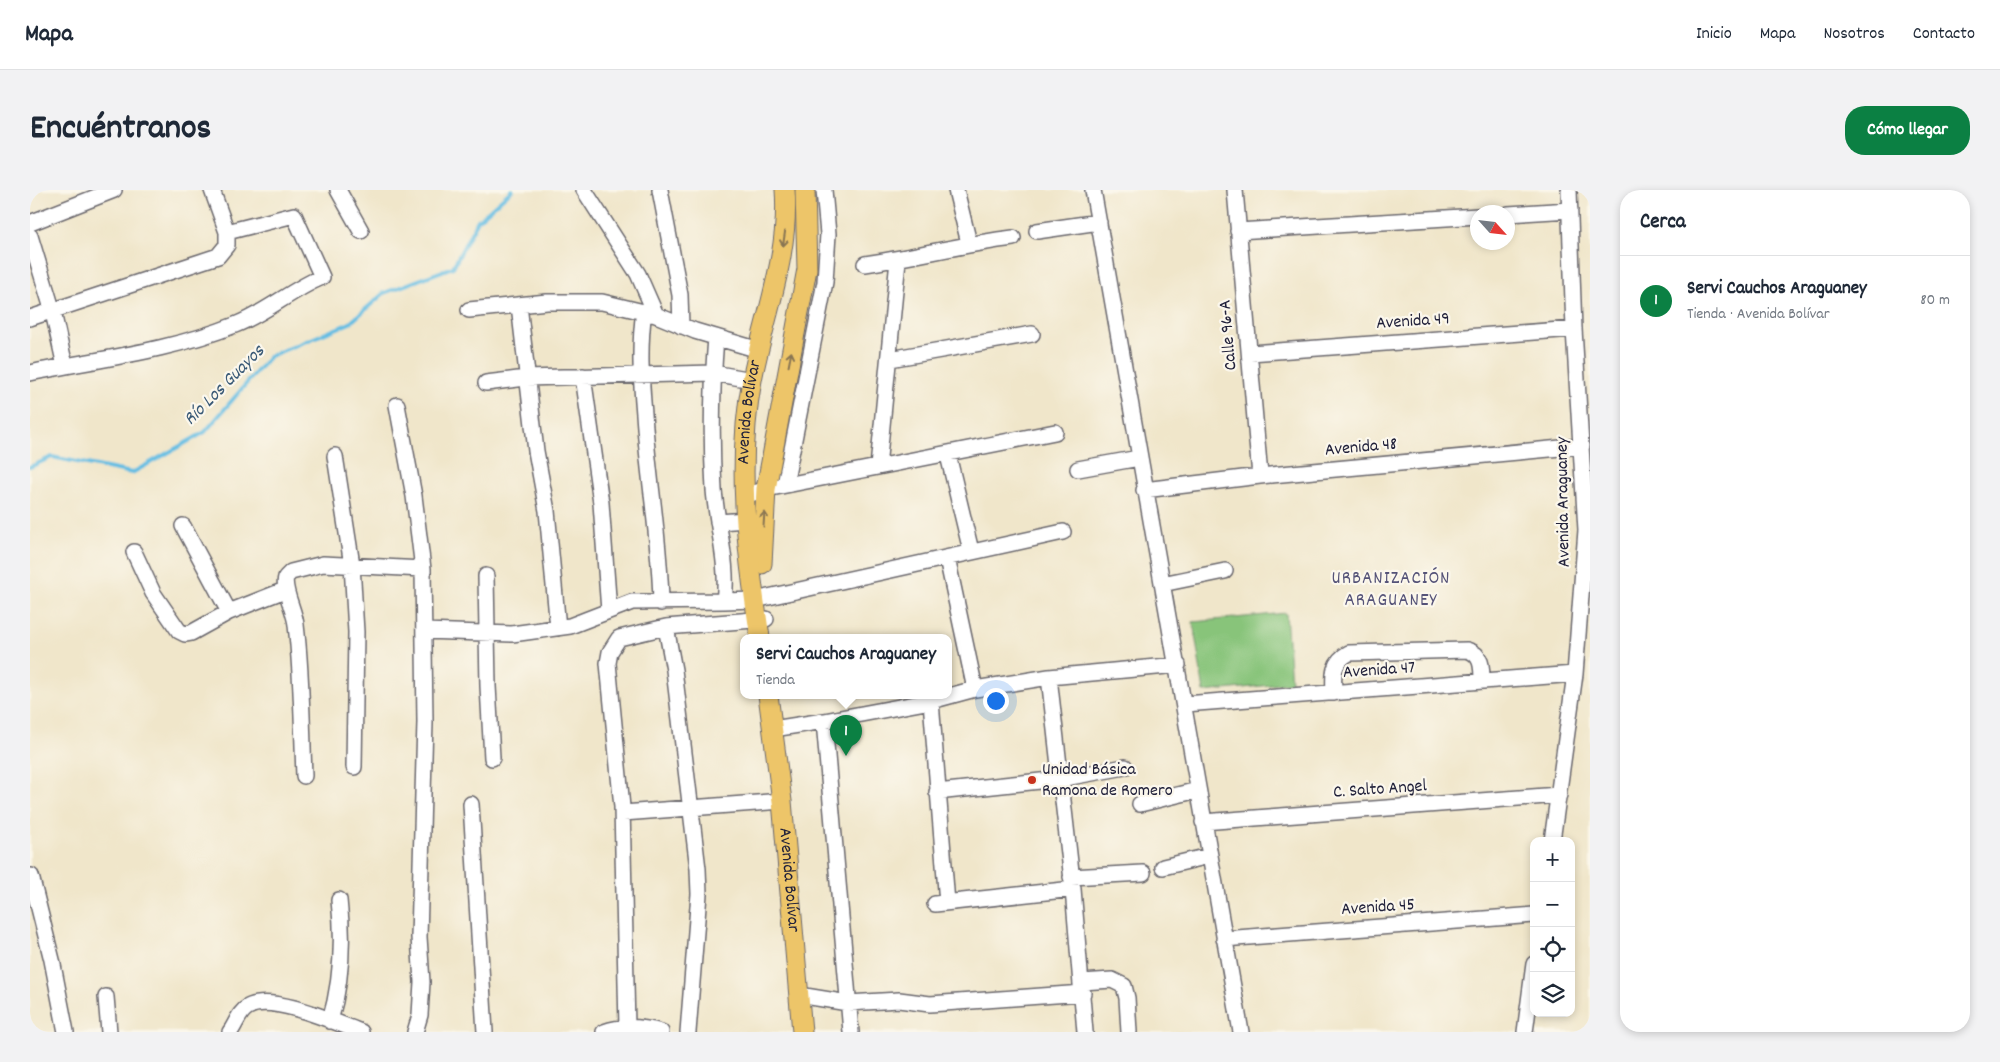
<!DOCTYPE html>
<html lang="es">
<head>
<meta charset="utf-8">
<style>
  body { margin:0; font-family:Dekko,sans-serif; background:#f2f2f3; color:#1f2937 }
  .controls { position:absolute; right:15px; bottom:15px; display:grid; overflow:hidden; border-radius:10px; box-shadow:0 2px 8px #0003 }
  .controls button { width:45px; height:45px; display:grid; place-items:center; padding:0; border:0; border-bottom:1px solid #e0e1e3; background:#fff; color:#1f2937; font:25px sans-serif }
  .compass { position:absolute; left:1440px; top:15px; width:45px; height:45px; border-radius:50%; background:#fff; box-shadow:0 2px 8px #0003; rotate:117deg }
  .you { position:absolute; left:965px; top:510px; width:18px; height:18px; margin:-12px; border:4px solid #fff; border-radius:50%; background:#1a73e8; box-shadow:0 0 0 8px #1a73e833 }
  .badge { display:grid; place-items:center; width:32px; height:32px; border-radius:50%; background:#0b8043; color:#fff; font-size:16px; font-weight:700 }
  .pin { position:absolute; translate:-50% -41px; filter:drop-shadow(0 1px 2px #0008) }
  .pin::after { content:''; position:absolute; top:26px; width:18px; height:15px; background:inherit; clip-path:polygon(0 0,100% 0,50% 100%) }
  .popup { position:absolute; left:710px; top:444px; width:212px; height:65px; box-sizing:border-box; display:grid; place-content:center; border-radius:10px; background:#fff; filter:drop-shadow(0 1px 4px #0005); font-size:16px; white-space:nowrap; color:#747a83 }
  .popup b { font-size:19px; color:#1f2937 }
  .popup::after { content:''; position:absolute; left:50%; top:100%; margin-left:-10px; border:10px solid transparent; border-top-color:#fff }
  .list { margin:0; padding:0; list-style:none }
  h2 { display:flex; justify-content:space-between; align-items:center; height:65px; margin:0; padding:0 20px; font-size:21px }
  h2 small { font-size:16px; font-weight:400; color:#747a83 }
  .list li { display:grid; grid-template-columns:32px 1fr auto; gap:15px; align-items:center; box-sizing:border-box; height:90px; padding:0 20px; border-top:1px solid #e0e1e3 }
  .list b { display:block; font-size:19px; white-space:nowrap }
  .list p { margin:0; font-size:16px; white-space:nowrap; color:#747a83 }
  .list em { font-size:16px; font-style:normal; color:#747a83 }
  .icon { flex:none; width:28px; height:28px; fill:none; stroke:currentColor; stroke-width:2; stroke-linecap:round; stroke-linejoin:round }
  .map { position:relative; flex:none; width:1560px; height:842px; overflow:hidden; border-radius:20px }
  header { display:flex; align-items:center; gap:30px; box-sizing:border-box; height:70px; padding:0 25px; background:#fff; border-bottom:1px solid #e0e1e3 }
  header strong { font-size:24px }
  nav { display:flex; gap:28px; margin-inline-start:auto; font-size:18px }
  .intro { display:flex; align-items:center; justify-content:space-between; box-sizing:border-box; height:120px; padding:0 30px }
  h1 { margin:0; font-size:35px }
  .button { padding:12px 22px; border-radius:20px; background:#0b8043; color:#fff; font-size:18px; font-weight:700 }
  main { display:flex; gap:30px; padding:0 30px }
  aside { flex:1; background:#fff; border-radius:20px; box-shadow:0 2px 8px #0003 }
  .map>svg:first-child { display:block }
</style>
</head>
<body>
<header>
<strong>Mapa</strong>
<nav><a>Inicio</a><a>Mapa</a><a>Nosotros</a><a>Contacto</a></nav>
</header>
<div class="intro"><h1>Encuéntranos</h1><a class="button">Cómo llegar</a></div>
<main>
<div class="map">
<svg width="1560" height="842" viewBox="0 0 1560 842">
  <rect width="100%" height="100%" fill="#fbf7ec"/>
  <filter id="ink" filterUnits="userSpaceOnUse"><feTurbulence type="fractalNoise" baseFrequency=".02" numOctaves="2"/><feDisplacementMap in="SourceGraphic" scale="10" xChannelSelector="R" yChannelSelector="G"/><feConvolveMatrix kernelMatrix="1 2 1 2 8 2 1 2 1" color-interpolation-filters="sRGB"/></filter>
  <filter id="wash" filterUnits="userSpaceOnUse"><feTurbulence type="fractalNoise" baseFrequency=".0096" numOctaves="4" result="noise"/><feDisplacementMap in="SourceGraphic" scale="20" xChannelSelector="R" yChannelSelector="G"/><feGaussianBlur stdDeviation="1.12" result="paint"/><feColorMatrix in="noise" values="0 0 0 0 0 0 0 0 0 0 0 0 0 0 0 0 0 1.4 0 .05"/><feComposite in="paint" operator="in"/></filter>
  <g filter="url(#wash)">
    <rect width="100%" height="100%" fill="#f0e6ca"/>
    <path fill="#88c47a" stroke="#55735a" d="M1256,423L1261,493L1174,502L1163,432Z"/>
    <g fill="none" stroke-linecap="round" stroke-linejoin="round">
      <path stroke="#65bee3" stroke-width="4" d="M0,277L22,267L102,283L175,242L240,166L320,133L354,103L423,77L448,30L482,0"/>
    </g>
  </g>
  <g filter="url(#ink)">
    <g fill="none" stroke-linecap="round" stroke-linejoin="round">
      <defs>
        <path id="minor" d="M308,0L331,41
          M554,0L608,84L626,125
          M630,0L650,105L651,136
          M926,0L939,53
          M1063,0L1211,842
          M1205,0L1230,286
          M1478,24L1540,20
          M0,33L84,0
          M1007,41L1069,32
          M1208,41L1448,26
          M0,46L23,122L35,176
          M835,74C885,67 933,54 983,48
          M489,115L506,261L517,321L528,438
          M439,120L517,112H572L626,125L665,141L729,160
          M614,121C609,156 611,189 614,224C618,287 630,349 631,413
          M0,128L188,66L197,55V42L182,0
          M1220,163L1544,139
          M860,169L1002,144
          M0,183C68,169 140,161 205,135C236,123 261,100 292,87L264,25L197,42
          M553,186L571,313L579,421
          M456,193L496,188L683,183L722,190
          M367,215L384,306L393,379L395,532L389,747L392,792L390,825L385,842
          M918,265L941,361
          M305,266L322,375L326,442L324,577
          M848,277L868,70
          M1048,279L1109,268
          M755,295L795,92L798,44L794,0
          M1114,300L1230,286L1552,256
          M715,306L736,299L1025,242
          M688,332L717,330
          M153,336L199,422L255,400
          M104,362L123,403L149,441L155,444L161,443L199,422
          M917,368L945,499
          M456,386L458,496L462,568
          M1132,394L1195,381
          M694,411L725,410L1033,342
          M636,437L644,480L668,679L669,704L658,842
          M394,441L482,444L540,436L602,412L694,411C699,375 687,337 684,300C681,250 682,198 686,147
          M1019,487L1043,699L1055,842
          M1304,503C1303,485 1302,472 1319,463L1437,460C1452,464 1452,477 1452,491
          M901,511L917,713
          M1155,514L1545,484
          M794,531L821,842
          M743,539L794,531L901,511L945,499L1019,487L1148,475
          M274,586C272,536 272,485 266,435C265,421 252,399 256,387L261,382L293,374L393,379
          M907,602L1029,589L1095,577
          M441,614L455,842
          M1110,614L1168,600
          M593,623L752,611
          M1173,632L1529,605
          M1522,651L1545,484L1556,340L1544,139L1539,0
          M1133,677L1179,666
          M1,686L22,770L36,842
          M1041,687L1113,683
          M905,714L1043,699
          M1194,749L1504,725
          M1052,792L1082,790L1094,796L1097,808L1099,842
          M769,805L818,813L869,810L900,814L1053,803
          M76,807L79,842
          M300,831C312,790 314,752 309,710
          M597,837L592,617L578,473L580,462L589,448L636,437L736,429
          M200,842C206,834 209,822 218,817C241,803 307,833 331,842
          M574,842C593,835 612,837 631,842
          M1495,842L1504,774"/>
        <g id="major">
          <path d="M732,374L736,299L777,79L775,0"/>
          <path id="s1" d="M730,447C717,363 706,275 722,190C734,127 760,65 755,0"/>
          <path id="s2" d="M738,505L752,611L772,842"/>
        </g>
      </defs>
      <use href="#minor" stroke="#6a676d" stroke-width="18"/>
      <use href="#major" stroke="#6a676d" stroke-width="21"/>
      <use href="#minor" stroke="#fff" stroke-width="15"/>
      <use href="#major" stroke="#edc569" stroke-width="19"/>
    </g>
    <defs><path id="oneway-shaft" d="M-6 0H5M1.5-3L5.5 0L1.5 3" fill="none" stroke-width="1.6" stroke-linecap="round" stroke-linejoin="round" transform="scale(1.25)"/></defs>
    <g stroke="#887452">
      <use href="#oneway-shaft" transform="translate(754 49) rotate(98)"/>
      <use href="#oneway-shaft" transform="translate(760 169) rotate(-79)"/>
      <use href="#oneway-shaft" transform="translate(734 329) rotate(-86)"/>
    </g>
  </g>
  <circle fill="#c8321e" stroke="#fbf7ec" stroke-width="2" cx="1002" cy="590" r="5"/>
  <g text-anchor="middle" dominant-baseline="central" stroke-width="4.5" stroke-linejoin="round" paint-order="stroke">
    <g font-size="18" fill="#22223b" stroke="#fbf7ec">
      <text transform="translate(1383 132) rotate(-4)">Avenida 49</text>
      <text transform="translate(1199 145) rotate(-95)">Calle 96-A</text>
      <text stroke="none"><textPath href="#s1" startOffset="226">Avenida Bolívar</textPath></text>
      <text transform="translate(1331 258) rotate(-5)">Avenida 48</text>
      <text transform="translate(1534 312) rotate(-91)">Avenida Araguaney</text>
      <text transform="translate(1349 481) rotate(-4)">Avenida 47</text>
      <text transform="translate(1350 600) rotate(-4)">C. Salto Angel</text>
      <text stroke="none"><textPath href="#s2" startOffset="186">Avenida Bolívar</textPath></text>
      <text transform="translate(1348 718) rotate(-4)">Avenida 45</text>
    </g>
    <g font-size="18" fill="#22223b" stroke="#fbf7ec" text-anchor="start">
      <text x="1012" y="580">Unidad Básica<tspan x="1012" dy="21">Ramona de Romero</tspan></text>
    </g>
    <g font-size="19" font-style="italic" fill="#395976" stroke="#fbf7ec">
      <text transform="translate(195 196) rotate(-45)">Río Los Guayos</text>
    </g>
    <g font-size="19" letter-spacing="1" fill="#555378" stroke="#fbf7ec">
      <text x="1361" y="389">URBANIZACIÓN<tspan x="1361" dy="22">ARAGUANEY</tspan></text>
    </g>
  </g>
</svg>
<div class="controls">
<button>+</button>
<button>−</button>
<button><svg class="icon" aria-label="locate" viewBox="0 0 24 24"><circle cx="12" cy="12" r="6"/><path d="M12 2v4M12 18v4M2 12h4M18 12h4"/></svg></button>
<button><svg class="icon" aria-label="layers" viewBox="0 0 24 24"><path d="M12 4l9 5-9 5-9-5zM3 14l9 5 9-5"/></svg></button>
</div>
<svg class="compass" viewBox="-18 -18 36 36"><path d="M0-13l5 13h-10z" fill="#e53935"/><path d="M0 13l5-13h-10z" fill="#747a83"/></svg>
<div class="you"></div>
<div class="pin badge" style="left:816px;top:566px">1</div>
<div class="popup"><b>Servi Cauchos Araguaney</b>Tienda</div>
</div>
<aside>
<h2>Cerca<small></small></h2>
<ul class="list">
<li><span class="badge">1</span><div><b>Servi Cauchos Araguaney</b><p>Tienda · Avenida Bolívar</p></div><em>80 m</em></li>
</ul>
</aside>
</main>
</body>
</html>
